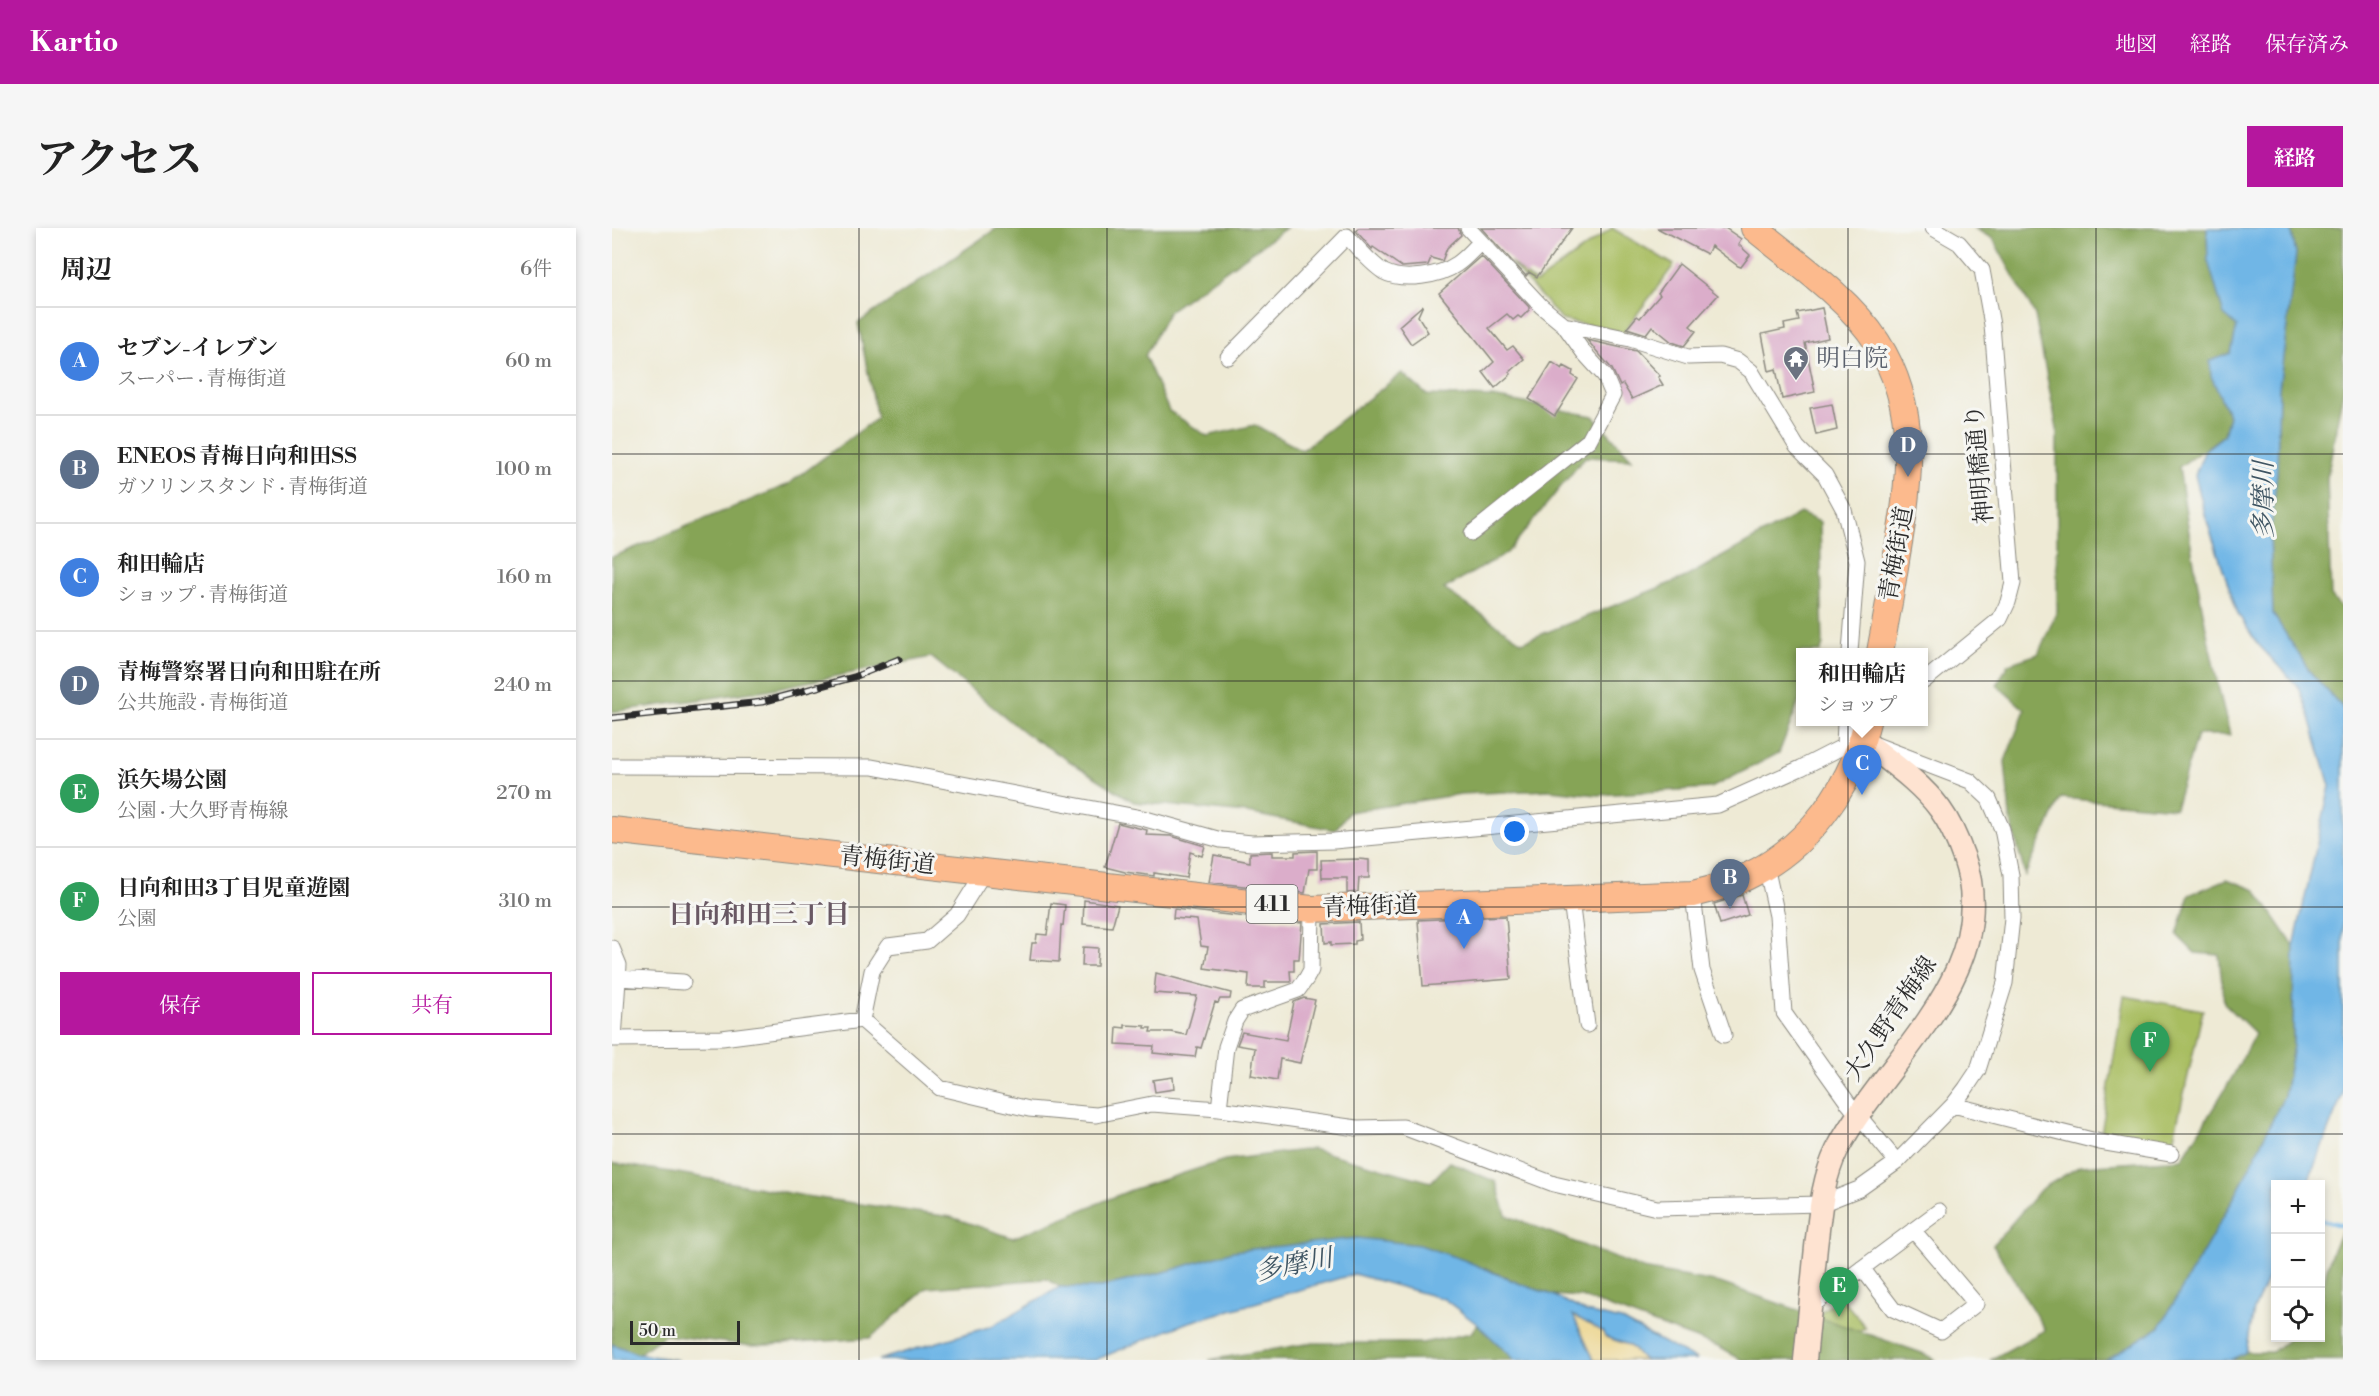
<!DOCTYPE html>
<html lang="ja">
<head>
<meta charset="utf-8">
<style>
  body { margin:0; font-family:"Libre Bodoni","Noto Serif JP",serif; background:#f6f6f6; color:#222 }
  .controls { position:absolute; right:18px; bottom:18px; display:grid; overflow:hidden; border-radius:0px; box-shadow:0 3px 9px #0003 }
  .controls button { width:54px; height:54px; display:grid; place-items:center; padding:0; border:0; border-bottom:2px solid #e0e0e0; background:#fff; color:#222; font:30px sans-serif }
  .scale { position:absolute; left:18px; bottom:15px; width:110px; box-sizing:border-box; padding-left:6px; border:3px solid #2b2b2b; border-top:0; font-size:16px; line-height:21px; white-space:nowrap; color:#2b2b2b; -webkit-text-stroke:4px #f6f6f2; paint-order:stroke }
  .you { position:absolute; left:903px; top:604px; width:21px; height:21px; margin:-15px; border:4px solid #fff; border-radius:50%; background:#1a73e8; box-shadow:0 0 0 9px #1a73e833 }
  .badge { display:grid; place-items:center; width:39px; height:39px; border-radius:50%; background:#b5179e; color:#fff; font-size:20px; font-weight:700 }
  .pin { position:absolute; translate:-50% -50px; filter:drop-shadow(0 2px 3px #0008) }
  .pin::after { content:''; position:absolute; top:32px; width:21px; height:18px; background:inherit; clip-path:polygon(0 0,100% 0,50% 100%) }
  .popup { position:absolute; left:1184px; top:420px; width:132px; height:78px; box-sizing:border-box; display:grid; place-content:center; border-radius:0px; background:#fff; filter:drop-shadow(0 2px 4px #0005); font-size:20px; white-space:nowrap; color:#767676 }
  .popup b { font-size:22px; color:#222 }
  .popup::after { content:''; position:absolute; left:50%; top:100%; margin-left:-12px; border:12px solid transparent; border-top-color:#fff }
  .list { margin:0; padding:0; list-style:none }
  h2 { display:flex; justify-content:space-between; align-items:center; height:78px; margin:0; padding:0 24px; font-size:26px }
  h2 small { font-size:20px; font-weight:400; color:#767676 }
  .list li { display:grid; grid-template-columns:39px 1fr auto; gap:18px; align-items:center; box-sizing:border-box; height:108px; padding:0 24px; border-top:2px solid #e0e0e0 }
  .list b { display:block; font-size:22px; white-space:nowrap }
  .list p { margin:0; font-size:20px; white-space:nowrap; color:#767676 }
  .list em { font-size:20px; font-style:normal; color:#767676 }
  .actions { display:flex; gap:12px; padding:18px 24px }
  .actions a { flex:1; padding:14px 0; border:2px solid #b5179e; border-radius:0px; text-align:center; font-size:21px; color:#b5179e }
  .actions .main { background:#b5179e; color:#fff }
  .icon { flex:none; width:33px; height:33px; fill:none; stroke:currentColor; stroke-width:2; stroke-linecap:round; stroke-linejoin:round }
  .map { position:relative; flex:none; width:1731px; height:1132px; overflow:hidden; border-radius:0px }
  header { display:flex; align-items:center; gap:36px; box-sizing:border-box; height:84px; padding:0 30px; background:#b5179e; color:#fff }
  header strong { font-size:28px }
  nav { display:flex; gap:33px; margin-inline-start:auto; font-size:21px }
  .intro { display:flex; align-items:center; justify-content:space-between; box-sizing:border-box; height:144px; padding:0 36px }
  h1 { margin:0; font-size:42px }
  .button { padding:15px 27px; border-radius:0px; background:#b5179e; color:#fff; font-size:21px; font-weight:700 }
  main { display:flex; gap:36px; padding:0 36px }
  aside { flex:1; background:#fff; border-radius:0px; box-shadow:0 3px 9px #0003 }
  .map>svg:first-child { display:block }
</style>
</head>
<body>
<header>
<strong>Kartio</strong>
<nav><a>地図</a><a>経路</a><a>保存済み</a></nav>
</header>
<div class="intro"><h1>アクセス</h1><a class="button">経路</a></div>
<main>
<aside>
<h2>周辺<small>6件</small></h2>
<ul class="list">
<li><span class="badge" style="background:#3f7fe0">A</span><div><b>セブン-イレブン</b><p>スーパー · 青梅街道</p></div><em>60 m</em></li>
<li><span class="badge" style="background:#5c6f8a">B</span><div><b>ENEOS 青梅日向和田SS</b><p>ガソリンスタンド · 青梅街道</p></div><em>100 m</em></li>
<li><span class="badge" style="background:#3f7fe0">C</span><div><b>和田輪店</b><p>ショップ · 青梅街道</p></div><em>160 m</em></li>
<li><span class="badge" style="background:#5c6f8a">D</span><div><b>青梅警察署日向和田駐在所</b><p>公共施設 · 青梅街道</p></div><em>240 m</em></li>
<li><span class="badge" style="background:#2e9e5b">E</span><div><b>浜矢場公園</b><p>公園 · 大久野青梅線</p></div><em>270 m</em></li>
<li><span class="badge" style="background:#2e9e5b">F</span><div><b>日向和田3丁目児童遊園</b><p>公園</p></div><em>310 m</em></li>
</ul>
<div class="actions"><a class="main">保存</a><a>共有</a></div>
</aside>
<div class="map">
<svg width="1731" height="1132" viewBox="0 0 1731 1132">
  <rect width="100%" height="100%" fill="#f6f6f2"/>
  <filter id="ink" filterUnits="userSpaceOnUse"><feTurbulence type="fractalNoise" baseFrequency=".0167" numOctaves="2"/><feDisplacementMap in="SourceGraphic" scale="12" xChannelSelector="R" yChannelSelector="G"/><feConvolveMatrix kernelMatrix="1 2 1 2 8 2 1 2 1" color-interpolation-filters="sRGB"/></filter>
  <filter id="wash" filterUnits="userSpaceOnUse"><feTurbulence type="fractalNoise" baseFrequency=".008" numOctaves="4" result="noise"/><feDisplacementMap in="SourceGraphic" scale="24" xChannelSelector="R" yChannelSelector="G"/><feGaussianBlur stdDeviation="1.35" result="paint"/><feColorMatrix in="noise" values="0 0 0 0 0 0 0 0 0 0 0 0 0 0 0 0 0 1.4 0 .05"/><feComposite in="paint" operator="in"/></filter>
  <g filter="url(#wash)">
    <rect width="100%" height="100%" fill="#eeead5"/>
    <path fill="#a8bd61" stroke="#6a7446" stroke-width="1.5" d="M1000,0L1062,37L1011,105L950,92L898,34L924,55Z
      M1512,768L1591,782L1559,922L1489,906Z
      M1229,1069L1254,1100L1239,1105L1206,1095L1210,1083Z"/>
    <path fill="#86a457" stroke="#586841" stroke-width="1.5" d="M385,0H674L557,83L533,128L557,183L595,208L643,197L690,222L790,145L815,167L880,169L981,188L1020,231L973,229L895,325L832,361L910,414L1074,349L1188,285L1208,294L1211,417L1208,424H1188V471L1167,525L1099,560L986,567L938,562L849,566L737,584L723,602L635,585L522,574L413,505L319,429L155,462L0,484V329L175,257L265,190L246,95Z
      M1362,0H1595L1596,33L1626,97L1619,125L1599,148L1617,188L1612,207L1567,239C1580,329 1595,418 1618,507H1585L1563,580L1449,570L1413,647L1398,589L1393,533L1413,482L1385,457L1396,436L1426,426L1445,383V201L1423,87L1381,11Z
      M1679,0H1731V162L1715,250L1719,368L1731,382V480L1698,444L1661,386L1658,309L1665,244L1667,161L1684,26Z
      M1615,651L1644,662L1682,718L1681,818L1672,868L1627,961L1548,1099L1494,1132H1378L1433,1102L1381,1017L1429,961L1468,938L1570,931L1621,848L1643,805L1612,775L1607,727L1583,725L1565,707L1577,667Z
      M700,921L819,954L838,934L884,954L894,987L1031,1041L1108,1055L1310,1125L1324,1132H1130L1106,1119L970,1069L941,1067L911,1057L873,1040L560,1042L485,1060L448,1059L435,1051L315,1060L258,1110L141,1118L53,1107L26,1126L0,1116V935L66,945L193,968L339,989L401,1010L519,962L613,932Z
      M1731,1002V1132H1619L1634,1124H1660L1678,1110H1708C1709,1072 1710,1035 1731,1002Z
      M865,1096L903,1132H597L700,1115H810L859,1105Z"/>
    <path fill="#eeda9e" stroke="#8c8264" stroke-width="1.5" d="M960,1086L991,1104L993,1109L1017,1117L1032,1132H982Z"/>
    <path fill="#6fb6e6" stroke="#4d7088" stroke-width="1.5" d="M1595,0H1679L1684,26L1667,161L1665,244L1658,309L1661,386L1698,444L1731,480V865L1695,956H1664L1663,1034L1642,1082L1634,1124L1619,1132H1494L1548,1099L1627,961L1672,868L1681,818L1682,718L1718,558L1697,486L1687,460L1645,415L1626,386L1594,290L1583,247L1593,222L1612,207L1617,188L1599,148L1598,133L1619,125L1625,98L1612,87L1596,33Z
      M745,1010L808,1017L852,1032L911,1057L941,1067L974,1084L1009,1092L1085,1132H1032L1017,1117L993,1109L991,1104L961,1087L982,1132H903L865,1096L832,1071L742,1046L574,1095L483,1132H266L380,1098L448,1059L485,1060L560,1042L621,1023Z
      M0,1116L26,1126L66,1132H0Z"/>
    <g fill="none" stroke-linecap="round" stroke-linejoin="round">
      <path stroke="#6fb6e6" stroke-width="4.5" d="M1708,992L1731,997"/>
    </g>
    <g id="blocks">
      <path fill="#dbadca" d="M746,0H846L849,7L835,20L830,33L819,30L816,37L790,39L761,19L760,21L744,3Z
        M869,0H960L925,49L917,44L914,48Z
        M1045,0H1113L1129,11L1126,16L1138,27L1129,39L1126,38L1099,18L1095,26Z
        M869,28L917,79V82L909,90L906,88L901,92L895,86L877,100L895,122L901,118L912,131L897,144L899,146L883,160L871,144L882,134L827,65Z
        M1067,36L1106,67L1078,98L1084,103L1072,118L1060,114L1040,98L1034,106L1015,100L1025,88L1028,90L1048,67L1046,65Z
        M811,77L806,88L816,104L799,116L787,98Z
        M1210,80L1216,110L1193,115L1203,164L1170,171L1164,141L1157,143L1150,106L1173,101L1172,96L1187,93L1185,85Z
        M975,112L1024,123L1048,148L1046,149L1051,157L1020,171L1011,156L1008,158L1000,141Z
        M940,134L950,141L952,138L961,143L960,147L966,151L943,188L917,171Z
        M1220,176L1225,202L1204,207L1198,180Z
        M506,595L535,602L534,607L559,608L593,618L590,628L578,624L574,650L542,645V648L513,644L493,639Z
        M705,623V641H697L693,665L597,654L602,627L638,634V625L660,624V628H683V624Z
        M746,631L757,632V650H747L746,664L735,665V650H710L709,632Z
        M1130,667L1136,687L1108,696L1102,676Z
        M472,672L506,677L500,699L471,696Z
        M439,675L453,677L451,698L449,697L447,734L418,732L420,715H424L425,706L435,707Z
        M562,681L690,695L687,731H682V743H678L679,754H653V760H636L637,746L592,740L596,719L589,718L585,692L561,690Z
        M894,688L899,751L811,758L806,692Z
        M747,694L748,712L743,713V716L719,717V714L713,715L712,696Z
        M471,719L486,720L485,738H470Z
        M544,745L619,765L618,771H608L606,775L603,774L589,820L585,819L583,829L541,825L542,818L504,816L505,799L513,800V797L533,798V800H539L538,804H559L574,807L585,768L542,765Z
        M692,770L703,772L688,835L668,831L665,852L639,847L643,820L625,817L630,804L674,812L682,774Z
        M561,849L562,861L543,864L541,852Z"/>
    </g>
  </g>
  <g filter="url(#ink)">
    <use href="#blocks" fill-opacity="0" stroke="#8c8a80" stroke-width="1.5"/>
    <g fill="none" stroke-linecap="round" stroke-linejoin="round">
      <defs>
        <path id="minor" d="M856,0L929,78L952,97L1018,111L1076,129L1108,128L1126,133L1139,143L1185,219L1213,247L1232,282L1245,333L1238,424
          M616,129L735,8C746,20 758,35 772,44C791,54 828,48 845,36C854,30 861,21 869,14
          M860,305L977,212L1001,167L993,148L972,125L952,97
          M1312,453L1388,391L1396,374L1401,355L1380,97L1370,42L1347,15L1321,0
          M1232,518L1233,494
          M0,538L260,539L530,590L609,612L640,615L722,613L1106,577L1189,540L1232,518L1251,512L1358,553L1377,571L1390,601L1399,647L1400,690L1393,755L1366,842L1354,860L1341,877L1285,934L1247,961L1209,976L1045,980L942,956L791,899L745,900L607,881L540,876L484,887L417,881L328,860L250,792L260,743L276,718L315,713L345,687L372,644
          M1154,638L1165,688L1172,785L1236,875L1285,934
          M1081,666L1090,742L1112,807
          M959,672L975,797
          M0,720L7,737L2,811
          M6,750L71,754
          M0,811L110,810L250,792
          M1341,877L1488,914L1559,926
          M607,881L614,819L623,793L630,782L686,762L694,751L699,742L700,681
          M1250,1040L1281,1081L1329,1103L1364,1076L1301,1002
          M1198,1079L1327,983"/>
        <path id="secondary" d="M1193,1132C1197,1094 1200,1057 1204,1019C1208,986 1210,952 1225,922C1272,831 1392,744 1352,630C1346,613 1339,596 1328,581C1308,554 1277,533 1251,512"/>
        <path id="trunk" d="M1142,0C1182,33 1237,70 1265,114C1308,181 1298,252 1285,326C1280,359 1274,392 1268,424
          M0,602L700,681L1081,666C1098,662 1117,657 1134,649C1196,620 1239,560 1255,494"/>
      </defs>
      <use href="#minor" stroke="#8c8a80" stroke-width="17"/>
      <use href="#secondary" stroke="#8c8a80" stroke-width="25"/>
      <use href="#trunk" stroke="#8c8a80" stroke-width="28"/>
      <use href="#minor" stroke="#fff" stroke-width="15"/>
      <use href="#secondary" stroke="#fee3d1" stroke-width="22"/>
      <use href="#trunk" stroke="#fcba8d" stroke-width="26"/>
      <defs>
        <path id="rail" d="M0,490L150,474L242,449L287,431"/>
      </defs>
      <use href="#rail" stroke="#2b2b2b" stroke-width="7"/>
      <use href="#rail" stroke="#f6f6f2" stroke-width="4.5" stroke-dasharray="14" stroke-linecap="butt"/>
    </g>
  </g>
  <path fill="none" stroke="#2b2b2b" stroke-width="1.5" stroke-opacity="0.55" d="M247,0V1132M495,0V1132M742,0V1132M989,0V1132M1236,0V1132M1484,0V1132M0,226H1731M0,453H1731M0,679H1731M0,906H1731"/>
  <defs>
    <symbol id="temple-pin" viewBox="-11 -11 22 30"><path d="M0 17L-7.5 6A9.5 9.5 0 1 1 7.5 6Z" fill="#6b7280" stroke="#f6f6f2"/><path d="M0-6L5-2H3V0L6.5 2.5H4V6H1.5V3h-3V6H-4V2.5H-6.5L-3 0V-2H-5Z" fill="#fff"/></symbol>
  </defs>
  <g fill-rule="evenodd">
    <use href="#temple-pin" x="1169" y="116" width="30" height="40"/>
  </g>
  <g text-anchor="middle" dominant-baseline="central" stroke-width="6" stroke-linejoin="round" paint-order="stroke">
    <rect fill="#f6f6f2" stroke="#686867" stroke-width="1.5" x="634.5" y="657" width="51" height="38" rx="4.5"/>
    <g font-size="22" font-weight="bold" fill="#2b2b2b">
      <text x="660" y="676">411</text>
    </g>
    <g font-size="24" fill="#5b616d" stroke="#f6f6f2" text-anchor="start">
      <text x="1204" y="131">明白院</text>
    </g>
    <g font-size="24" fill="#2b2b2b" stroke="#f6f6f2">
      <text transform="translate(1368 236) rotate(-95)">神明橋通り</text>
      <text transform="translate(1285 326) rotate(-80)">青梅街道</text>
      <text transform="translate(275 633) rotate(6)">青梅街道</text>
      <text transform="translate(758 679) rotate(-2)">青梅街道</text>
      <text transform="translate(1279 791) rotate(-56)">大久野青梅線</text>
    </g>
    <g font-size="26" font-style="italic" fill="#3f5563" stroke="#f6f6f2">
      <text transform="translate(1652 272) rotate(-90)">多摩川</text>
      <text transform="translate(682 1037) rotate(-11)">多摩川</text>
    </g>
    <g font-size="26" font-weight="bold" fill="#695863" stroke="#f6f6f2">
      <text x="147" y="687">日向和田三丁目</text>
    </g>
  </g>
</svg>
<div class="controls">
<button>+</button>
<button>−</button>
<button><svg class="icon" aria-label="locate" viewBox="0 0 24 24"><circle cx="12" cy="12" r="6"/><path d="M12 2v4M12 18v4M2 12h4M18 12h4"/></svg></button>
</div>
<div class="scale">50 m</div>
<div class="you"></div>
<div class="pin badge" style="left:852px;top:721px;background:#3f7fe0">A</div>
<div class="pin badge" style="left:1118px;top:681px;background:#5c6f8a">B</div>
<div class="pin badge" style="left:1250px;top:567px;background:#3f7fe0">C</div>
<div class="popup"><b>和田輪店</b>ショップ</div>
<div class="pin badge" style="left:1296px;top:249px;background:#5c6f8a">D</div>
<div class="pin badge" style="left:1227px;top:1089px;background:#2e9e5b">E</div>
<div class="pin badge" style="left:1538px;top:844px;background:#2e9e5b">F</div>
</div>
</main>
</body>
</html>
